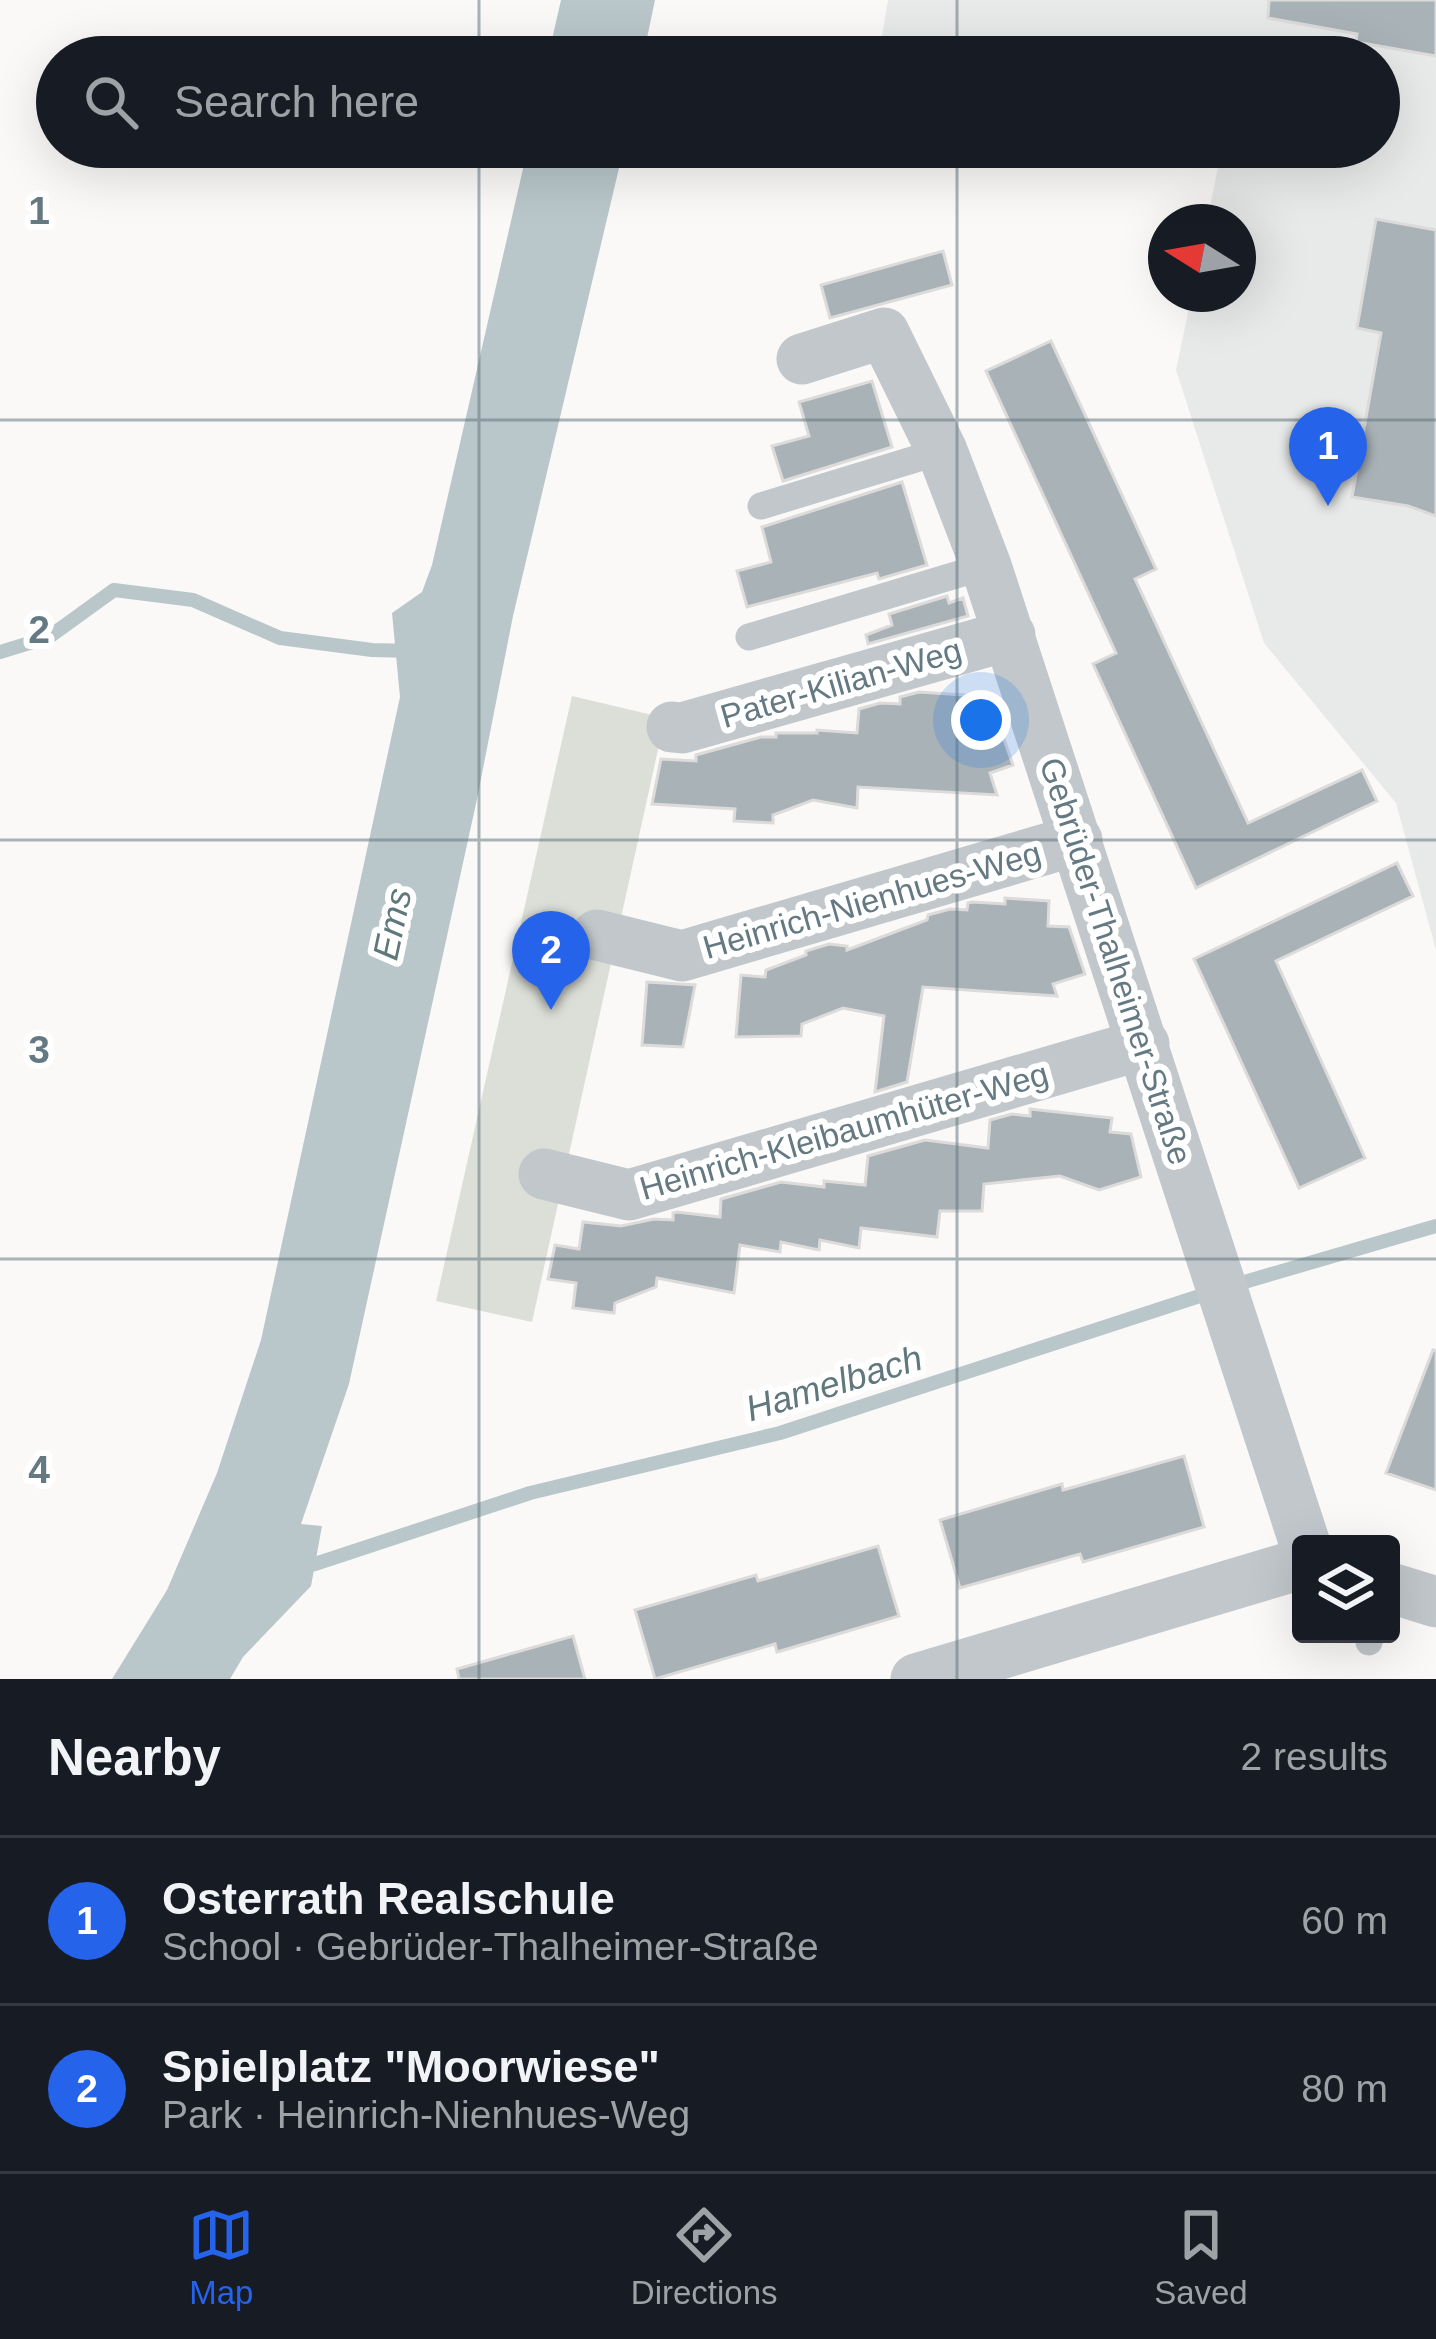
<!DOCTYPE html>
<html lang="en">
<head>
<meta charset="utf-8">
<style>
  body { margin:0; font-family:Arial,sans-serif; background:#20242c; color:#f1f3f6 }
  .controls { position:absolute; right:36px; bottom:36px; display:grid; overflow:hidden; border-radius:12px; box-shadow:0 12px 48px #0002 }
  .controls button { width:108px; height:108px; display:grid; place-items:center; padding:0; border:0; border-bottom:3px solid #363941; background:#171b24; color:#f1f3f6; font:60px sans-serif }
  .compass { position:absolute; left:1148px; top:204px; width:108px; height:108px; border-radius:50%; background:#171b24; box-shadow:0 12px 48px #0002; rotate:281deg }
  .you { position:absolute; left:981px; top:720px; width:42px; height:42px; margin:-30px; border:9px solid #fff; border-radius:50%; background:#1a73e8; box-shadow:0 0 0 18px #1a73e833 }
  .badge { display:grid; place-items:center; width:78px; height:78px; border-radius:50%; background:#2563eb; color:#fff; font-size:39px; font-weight:700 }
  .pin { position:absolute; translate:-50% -99px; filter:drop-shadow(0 3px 6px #0008) }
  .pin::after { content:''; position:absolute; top:63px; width:42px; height:36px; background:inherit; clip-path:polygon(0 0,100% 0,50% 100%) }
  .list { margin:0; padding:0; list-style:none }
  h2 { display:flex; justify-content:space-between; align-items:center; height:156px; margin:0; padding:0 48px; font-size:51px }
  h2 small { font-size:39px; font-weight:400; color:#9ea1a6 }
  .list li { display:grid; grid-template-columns:78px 1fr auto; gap:36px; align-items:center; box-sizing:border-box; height:168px; padding:0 48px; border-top:3px solid #363941 }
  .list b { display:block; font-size:45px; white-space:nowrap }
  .list p { margin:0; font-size:39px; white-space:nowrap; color:#9ea1a6 }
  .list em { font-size:39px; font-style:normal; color:#9ea1a6 }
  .icon { flex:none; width:66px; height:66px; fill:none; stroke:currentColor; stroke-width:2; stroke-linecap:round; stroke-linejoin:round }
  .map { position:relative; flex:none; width:1436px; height:1679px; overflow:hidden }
  .search { position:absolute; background:#171b24; box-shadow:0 12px 48px #0002; left:36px; right:36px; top:36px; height:132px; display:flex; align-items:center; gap:30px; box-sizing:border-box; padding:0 42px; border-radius:66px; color:#9ea1a6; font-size:45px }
  .sheet { height:492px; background:#171b24 }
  nav { display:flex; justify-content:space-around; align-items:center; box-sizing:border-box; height:168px; border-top:3px solid #363941; background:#171b24; font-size:33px; color:#9ea1a6 }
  nav a { display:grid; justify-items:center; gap:6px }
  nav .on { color:#2563eb }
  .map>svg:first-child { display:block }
</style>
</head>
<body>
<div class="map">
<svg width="1436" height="1679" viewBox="0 0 1436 1679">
  <rect width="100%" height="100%" fill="#faf9f8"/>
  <path fill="#e8e9e9" d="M888,0H1436V950L1396,803L1264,643L1176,370L1192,294H1238V222H1207L1222,147H1379V57H934L880,48Z"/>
  <path fill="#dbdfd7" d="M572,696L665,718L532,1322L436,1301Z"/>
  <path fill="#b9c7ca" d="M561,0H655L643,57H548Z
    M528,147H624L513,616L477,799L349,1384L301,1524L322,1526L311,1586L243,1657L230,1679H112L167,1590L217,1473L261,1340L400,697L392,613L422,592L432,565Z"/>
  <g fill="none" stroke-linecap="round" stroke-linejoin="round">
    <path stroke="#b9c7ca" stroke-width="14" d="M0,652L49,637L114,590L193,600L280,638L372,650L413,651
      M1234,1285L1436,1226
      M298,1567L315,1564L530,1493L780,1433L1212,1292"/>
  </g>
  <path fill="#a8b2b7" stroke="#dcdbda" stroke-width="3" d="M1269,0H1436V56L1356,42L1357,34L1268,18Z
    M1376,219L1436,230V516L1408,506L1352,497L1381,333L1357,328Z
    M943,251L952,285L830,318L821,285Z
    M1051,341L1156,569L1135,579L1248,823L1362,770L1377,801L1196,888L1093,664L1116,653L986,371Z
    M872,381L892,447L783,481L772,446L809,436L799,402Z
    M902,482L927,565L879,579L877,573L747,607L737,571L771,562L762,527Z
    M947,596L949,603L963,598L968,616L868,644L866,635L892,625L889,614Z
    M919,692L980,696L979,722H998L1013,765L990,773L997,795L858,787L857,808L813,800L773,815V823L734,821L735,809L652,804L661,759L696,761V755L761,737H776V733H817V730L857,733L859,709L880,703L900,704V697Z
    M1397,863L1413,896L1276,961L1365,1158L1299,1188L1194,959Z
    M1005,898L1049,901L1048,926L1069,927L1085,974L1053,984L1057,996L923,987L907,1082L875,1092L884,1016L843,1008L802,1024L801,1036L736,1037L741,975L765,977L766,970L806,955V951L829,944L847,946V950L927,920L928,915L950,909L967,910L968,903L972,902L1005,904Z
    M647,982L695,985L683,1047L642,1045Z
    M1030,1109L1112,1118L1110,1132L1131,1134L1141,1177L1099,1190L1060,1176L984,1184L982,1211H940L937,1237L861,1228L859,1248L820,1240L819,1250L781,1242L780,1252L740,1245L734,1293L657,1278L656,1287L615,1303L614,1313L573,1308L576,1283L548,1279L555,1245L579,1249L583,1222L621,1226L654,1219L673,1220V1213L677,1212L720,1217L721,1199L781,1182L824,1187V1181L865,1185L868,1156L925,1140L988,1148L990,1120L1012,1114L1030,1116Z
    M1433,1350L1436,1351V1490L1386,1473Z
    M1184,1456L1204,1527L1083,1562L1080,1554L960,1588L940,1520L1062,1484L1063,1490Z
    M878,1546L899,1616L777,1652L775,1644L655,1679L635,1610L756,1575L758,1581Z
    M573,1636L585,1679H459L457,1669Z"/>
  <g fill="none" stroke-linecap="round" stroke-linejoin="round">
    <path stroke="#c1c7ca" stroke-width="27" d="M761,506L942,451
      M749,637L986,566
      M1369,1642L1371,1634"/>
    <path stroke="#c1c7ca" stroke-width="51" d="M802,359L884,333L942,451L986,566L1305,1544
      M672,727L682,728L1010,635
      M597,935L682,956L1077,840
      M544,1174L629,1195L1144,1044
      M1391,1588L1436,1602
      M916,1679L1301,1564"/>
  </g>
  <path fill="none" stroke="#657982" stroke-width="3" stroke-opacity="0.55" d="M479,0V57M957,0V57M479,147V1679M957,147V1679M0,420H1436M0,840H1436M0,1259H1436"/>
  <g text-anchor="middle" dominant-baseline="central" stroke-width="12" stroke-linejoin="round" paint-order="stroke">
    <g font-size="33" fill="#657982" stroke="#fff">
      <text transform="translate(841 683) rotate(-16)">Pater-Kilian-Weg</text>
      <text transform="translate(872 900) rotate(-16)">Heinrich-Nienhues-Weg</text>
      <text transform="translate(1116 961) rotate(72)">Gebrüder-Thalheimer-Straße</text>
      <text transform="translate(844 1131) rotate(-16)">Heinrich-Kleibaumhüter-Weg</text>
    </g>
    <g font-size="36" font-style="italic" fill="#60787c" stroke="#fff">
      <text transform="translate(392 924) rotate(-78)">Ems</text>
      <text transform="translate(834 1383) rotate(-17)">Hamelbach</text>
    </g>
  </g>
  <g font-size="39" text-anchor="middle" font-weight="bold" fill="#657982" stroke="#fff" stroke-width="12" stroke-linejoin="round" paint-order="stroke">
    <text x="39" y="224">1</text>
    <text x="39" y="643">2</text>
    <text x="39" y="1063">3</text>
    <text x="39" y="1483">4</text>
  </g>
</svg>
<div class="controls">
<button><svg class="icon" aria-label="layers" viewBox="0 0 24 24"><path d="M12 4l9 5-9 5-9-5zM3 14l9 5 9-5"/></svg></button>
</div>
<svg class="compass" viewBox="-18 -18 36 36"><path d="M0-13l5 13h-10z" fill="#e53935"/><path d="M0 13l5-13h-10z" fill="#9ea1a6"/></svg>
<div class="you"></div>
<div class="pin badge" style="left:1328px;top:506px">1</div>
<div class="pin badge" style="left:551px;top:1010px">2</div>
<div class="search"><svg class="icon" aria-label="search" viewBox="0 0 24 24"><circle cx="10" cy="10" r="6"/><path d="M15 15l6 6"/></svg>Search here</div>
</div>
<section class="sheet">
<h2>Nearby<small>2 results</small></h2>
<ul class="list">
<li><span class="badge">1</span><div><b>Osterrath Realschule</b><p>School · Gebrüder-Thalheimer-Straße</p></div><em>60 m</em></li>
<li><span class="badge">2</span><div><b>Spielplatz &quot;Moorwiese&quot;</b><p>Park · Heinrich-Nienhues-Weg</p></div><em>80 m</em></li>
</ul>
</section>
<nav>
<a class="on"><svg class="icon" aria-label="map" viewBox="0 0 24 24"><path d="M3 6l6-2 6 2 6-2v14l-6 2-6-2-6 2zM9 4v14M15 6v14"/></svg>Map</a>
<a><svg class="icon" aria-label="directions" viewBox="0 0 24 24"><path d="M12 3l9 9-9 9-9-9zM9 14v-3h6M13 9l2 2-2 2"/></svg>Directions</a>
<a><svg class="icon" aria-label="saved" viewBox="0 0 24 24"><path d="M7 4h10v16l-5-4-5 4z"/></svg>Saved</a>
</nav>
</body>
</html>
